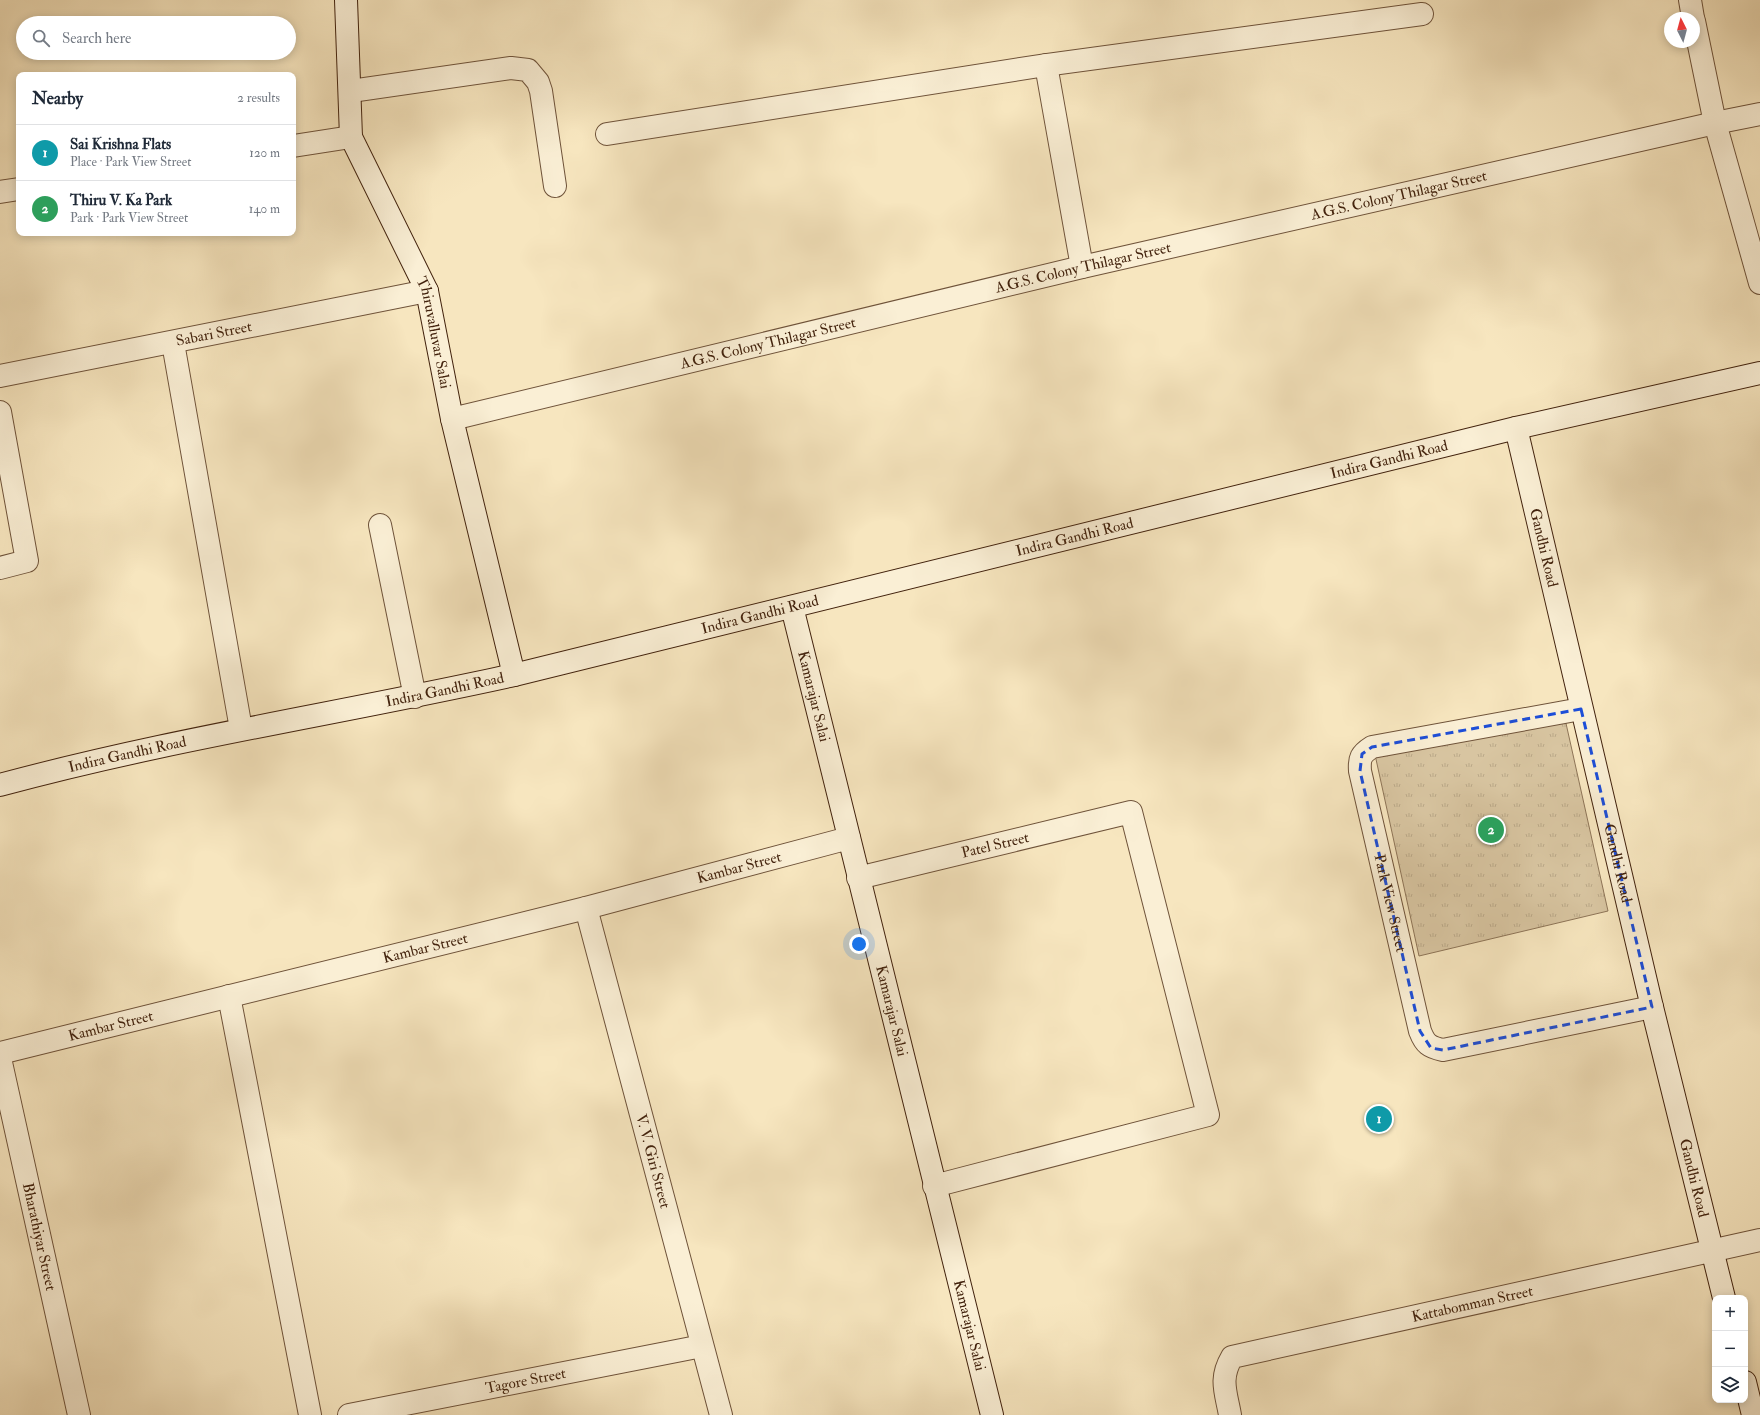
<!DOCTYPE html>
<html lang="en">
<head>
<meta charset="utf-8">
<style>
  body { margin:0; font-family:"IM FELL Double Pica",serif; background:#f2f2f3; color:#1f2937 }
  .controls { position:absolute; right:12px; bottom:12px; display:grid; overflow:hidden; border-radius:8px; box-shadow:0 2px 10px #0003 }
  .controls button { width:36px; height:36px; display:grid; place-items:center; padding:0; border:0; border-bottom:1px solid #e0e1e3; background:#fff; color:#1f2937; font:20px sans-serif }
  .compass { position:absolute; left:1664px; top:12px; width:36px; height:36px; border-radius:50%; background:#fff; box-shadow:0 2px 10px #0003; rotate:354deg }
  .you { position:absolute; left:859px; top:944px; width:14px; height:14px; margin:-10px; border:3px solid #fff; border-radius:50%; background:#1a73e8; box-shadow:0 0 0 6px #1a73e833 }
  .badge { display:grid; place-items:center; width:26px; height:26px; border-radius:50%; background:#8f2418; color:#fff; font-size:13px; font-weight:700 }
  .pin { position:absolute; translate:-50% -50%; border:2px solid #fff; box-shadow:0 1px 4px #0006 }
  .list { margin:0; padding:0; list-style:none }
  h2 { display:flex; justify-content:space-between; align-items:center; height:52px; margin:0; padding:0 16px; font-size:17px }
  h2 small { font-size:13px; font-weight:400; color:#747a83 }
  .list li { display:grid; grid-template-columns:26px 1fr auto; gap:12px; align-items:center; box-sizing:border-box; height:56px; padding:0 16px; border-top:1px solid #e0e1e3 }
  .list b { display:block; font-size:15px; white-space:nowrap }
  .list p { margin:0; font-size:13px; white-space:nowrap; color:#747a83 }
  .list em { font-size:13px; font-style:normal; color:#747a83 }
  .icon { flex:none; width:22px; height:22px; fill:none; stroke:currentColor; stroke-width:2; stroke-linecap:round; stroke-linejoin:round }
  .map { position:relative; flex:none; width:1760px; height:1415px; overflow:hidden }
  .search { position:absolute; background:#fff; box-shadow:0 2px 10px #0003; left:16px; top:16px; width:280px; height:44px; display:flex; align-items:center; gap:10px; box-sizing:border-box; padding:0 14px; border-radius:22px; color:#747a83; font-size:15px }
  .panel { position:absolute; background:#fff; box-shadow:0 2px 10px #0003; left:16px; top:72px; width:280px; height:164px; border-radius:8px }
  .map>svg:first-child { display:block }
</style>
</head>
<body>
<div class="map">
<svg width="1760" height="1415" viewBox="0 0 1760 1415">
  <defs>
    <pattern id="park-tufts" width="24" height="20" patternUnits="userSpaceOnUse"><rect width="24" height="20" fill="#d8c5a1"/><path d="M3 7l-1-3M5 7V3M7 7l1-3M15 17l-1-3M17 17v-4M19 17l1-3" fill="none" stroke="#bba989"/></pattern>
  </defs>
  <rect width="100%" height="100%" fill="#f7e6bf"/>
  <filter id="stains"><feTurbulence type="fractalNoise" baseFrequency=".005" numOctaves="4"/><feColorMatrix values="0 0 0 0 .2 0 0 0 0 .09 0 0 0 0 .02 0 0 0 .5 -.17"/></filter>
  <radialGradient id="worn" r=".72"><stop offset=".6" stop-color="#630" stop-opacity="0"/><stop offset="1" stop-color="#630" stop-opacity=".3"/></radialGradient>
  <path fill="url(#park-tufts)" stroke="#8d7457" d="M1563,710L1608,911L1419,956L1374,750Z"/>
  <g fill="none" stroke-linecap="round" stroke-linejoin="round">
    <defs>
      <g id="street">
        <path d="M1690,0L1693,18"/>
        <path d="M1694,21L1715,123L1760,283"/>
        <path d="M1046,65L1082,267"/>
        <path d="M351,91L511,68L528,70L538,82L541,91L555,186"/>
        <path d="M607,134L1046,65L1422,14"/>
        <path d="M293,146L351,137"/>
        <path d="M0,192L19,189"/>
        <path d="M173,343L241,729"/>
        <path id="s1" d="M0,376L427,291"/>
        <path d="M0,412L27,561L0,568"/>
        <path id="s2" d="M452,419L1082,267L1715,123L1760,114"/>
        <path d="M380,525L415,697"/>
        <path id="s3" d="M1581,709L1372,747C1361,754 1359,758 1360,771L1420,1031C1425,1044 1429,1047 1443,1050L1652,1007"/>
        <path id="s4" d="M858,878L1131,812L1208,1115L934,1186"/>
        <path id="s5" d="M586,908L721,1415"/>
        <path d="M229,996L310,1415"/>
        <path id="s6" d="M0,1053L586,908L849,838"/>
        <path id="s7" d="M0,1058L79,1415"/>
        <path id="s8" d="M349,1415L702,1346"/>
        <path id="s9" d="M1230,1415C1226,1392 1219,1379 1232,1357L1760,1240"/>
      </g>
      <g id="secondary">
        <path id="s10" d="M346,0L351,137L427,291L452,419L514,675"/>
        <path id="s11" d="M1516,428L1652,1007L1724,1298"/>
        <path id="s12" d="M792,607L992,1415"/>
        <path id="s13" d="M0,785C169,739 343,713 514,675L1516,428L1760,373"/>
        <path d="M1745,1382L1753,1415"/>
      </g>
    </defs>
    <use href="#street" stroke="#6f533a" stroke-width="24"/>
    <use href="#secondary" stroke="#42220d" stroke-width="24"/>
    <use href="#street" stroke="#faefd5" stroke-width="22"/>
    <use href="#secondary" stroke="#faefd5" stroke-width="22"/>
  </g>
  <path fill="none" stroke="#1d4ed8" stroke-width="3" stroke-dasharray="8 5" stroke-linejoin="round" d="M1581,709L1652,1007L1443,1050L1431,1048L1420,1031L1360,771L1362,754L1372,747Z"/>
  <g text-anchor="middle" dominant-baseline="central" stroke-width="3" stroke-linejoin="round" paint-order="stroke">
    <g font-size="15" fill="#42220d" stroke="#faefd5">
      <text stroke="none"><textPath href="#s2" startOffset="973">A.G.S. Colony Thilagar Street</textPath></text>
      <text stroke="none"><textPath href="#s2" startOffset="649">A.G.S. Colony Thilagar Street</textPath></text>
      <text stroke="none"><textPath href="#s10" startOffset="351">Thiruvalluvar Salai</textPath></text>
      <text stroke="none"><textPath href="#s1" startOffset="218">Sabari Street</textPath></text>
      <text stroke="none"><textPath href="#s2" startOffset="325">A.G.S. Colony Thilagar Street</textPath></text>
      <text stroke="none"><textPath href="#s13" startOffset="1427">Indira Gandhi Road</textPath></text>
      <text stroke="none"><textPath href="#s13" startOffset="1103">Indira Gandhi Road</textPath></text>
      <text stroke="none"><textPath href="#s11" startOffset="123">Gandhi Road</textPath></text>
      <text stroke="none"><textPath href="#s13" startOffset="779">Indira Gandhi Road</textPath></text>
      <text stroke="none"><textPath href="#s13" startOffset="455">Indira Gandhi Road</textPath></text>
      <text stroke="none"><textPath href="#s12" startOffset="92">Kamarajar Salai</textPath></text>
      <text stroke="none"><textPath href="#s13" startOffset="131">Indira Gandhi Road</textPath></text>
      <text stroke="none"><textPath href="#s4" startOffset="141">Patel Street</textPath></text>
      <text stroke="none"><textPath href="#s11" startOffset="447">Gandhi Road</textPath></text>
      <text stroke="none"><textPath href="#s6" startOffset="762">Kambar Street</textPath></text>
      <text stroke="none"><textPath href="#s3" startOffset="377">Park View Street</textPath></text>
      <text stroke="none"><textPath href="#s6" startOffset="438">Kambar Street</textPath></text>
      <text stroke="none"><textPath href="#s12" startOffset="416">Kamarajar Salai</textPath></text>
      <text stroke="none"><textPath href="#s6" startOffset="114">Kambar Street</textPath></text>
      <text stroke="none"><textPath href="#s5" startOffset="262">V. V. Giri Street</textPath></text>
      <text stroke="none"><textPath href="#s11" startOffset="771">Gandhi Road</textPath></text>
      <text stroke="none"><textPath href="#s7" startOffset="183">Bharathiyar Street</textPath></text>
      <text stroke="none"><textPath href="#s9" startOffset="306">Kattabomman Street</textPath></text>
      <text stroke="none"><textPath href="#s12" startOffset="740">Kamarajar Salai</textPath></text>
      <text stroke="none"><textPath href="#s8" startOffset="180">Tagore Street</textPath></text>
    </g>
  </g>
  <rect width="100%" height="100%" filter="url(#stains)"/>
  <rect width="100%" height="100%" fill="url(#worn)"/>
</svg>
<div class="controls">
<button>+</button>
<button>−</button>
<button><svg class="icon" aria-label="layers" viewBox="0 0 24 24"><path d="M12 4l9 5-9 5-9-5zM3 14l9 5 9-5"/></svg></button>
</div>
<svg class="compass" viewBox="-18 -18 36 36"><path d="M0-13l5 13h-10z" fill="#e53935"/><path d="M0 13l5-13h-10z" fill="#747a83"/></svg>
<div class="you"></div>
<div class="pin badge" style="left:1379px;top:1119px;background:#0f9aa8">1</div>
<div class="pin badge" style="left:1491px;top:830px;background:#2e9e5b">2</div>
<div class="search"><svg class="icon" aria-label="search" viewBox="0 0 24 24"><circle cx="10" cy="10" r="6"/><path d="M15 15l6 6"/></svg>Search here</div>
<section class="panel">
<h2>Nearby<small>2 results</small></h2>
<ul class="list">
<li><span class="badge" style="background:#0f9aa8">1</span><div><b>Sai Krishna Flats</b><p>Place · Park View Street</p></div><em>120 m</em></li>
<li><span class="badge" style="background:#2e9e5b">2</span><div><b>Thiru V. Ka Park</b><p>Park · Park View Street</p></div><em>140 m</em></li>
</ul>
</section>
</div>
</body>
</html>
